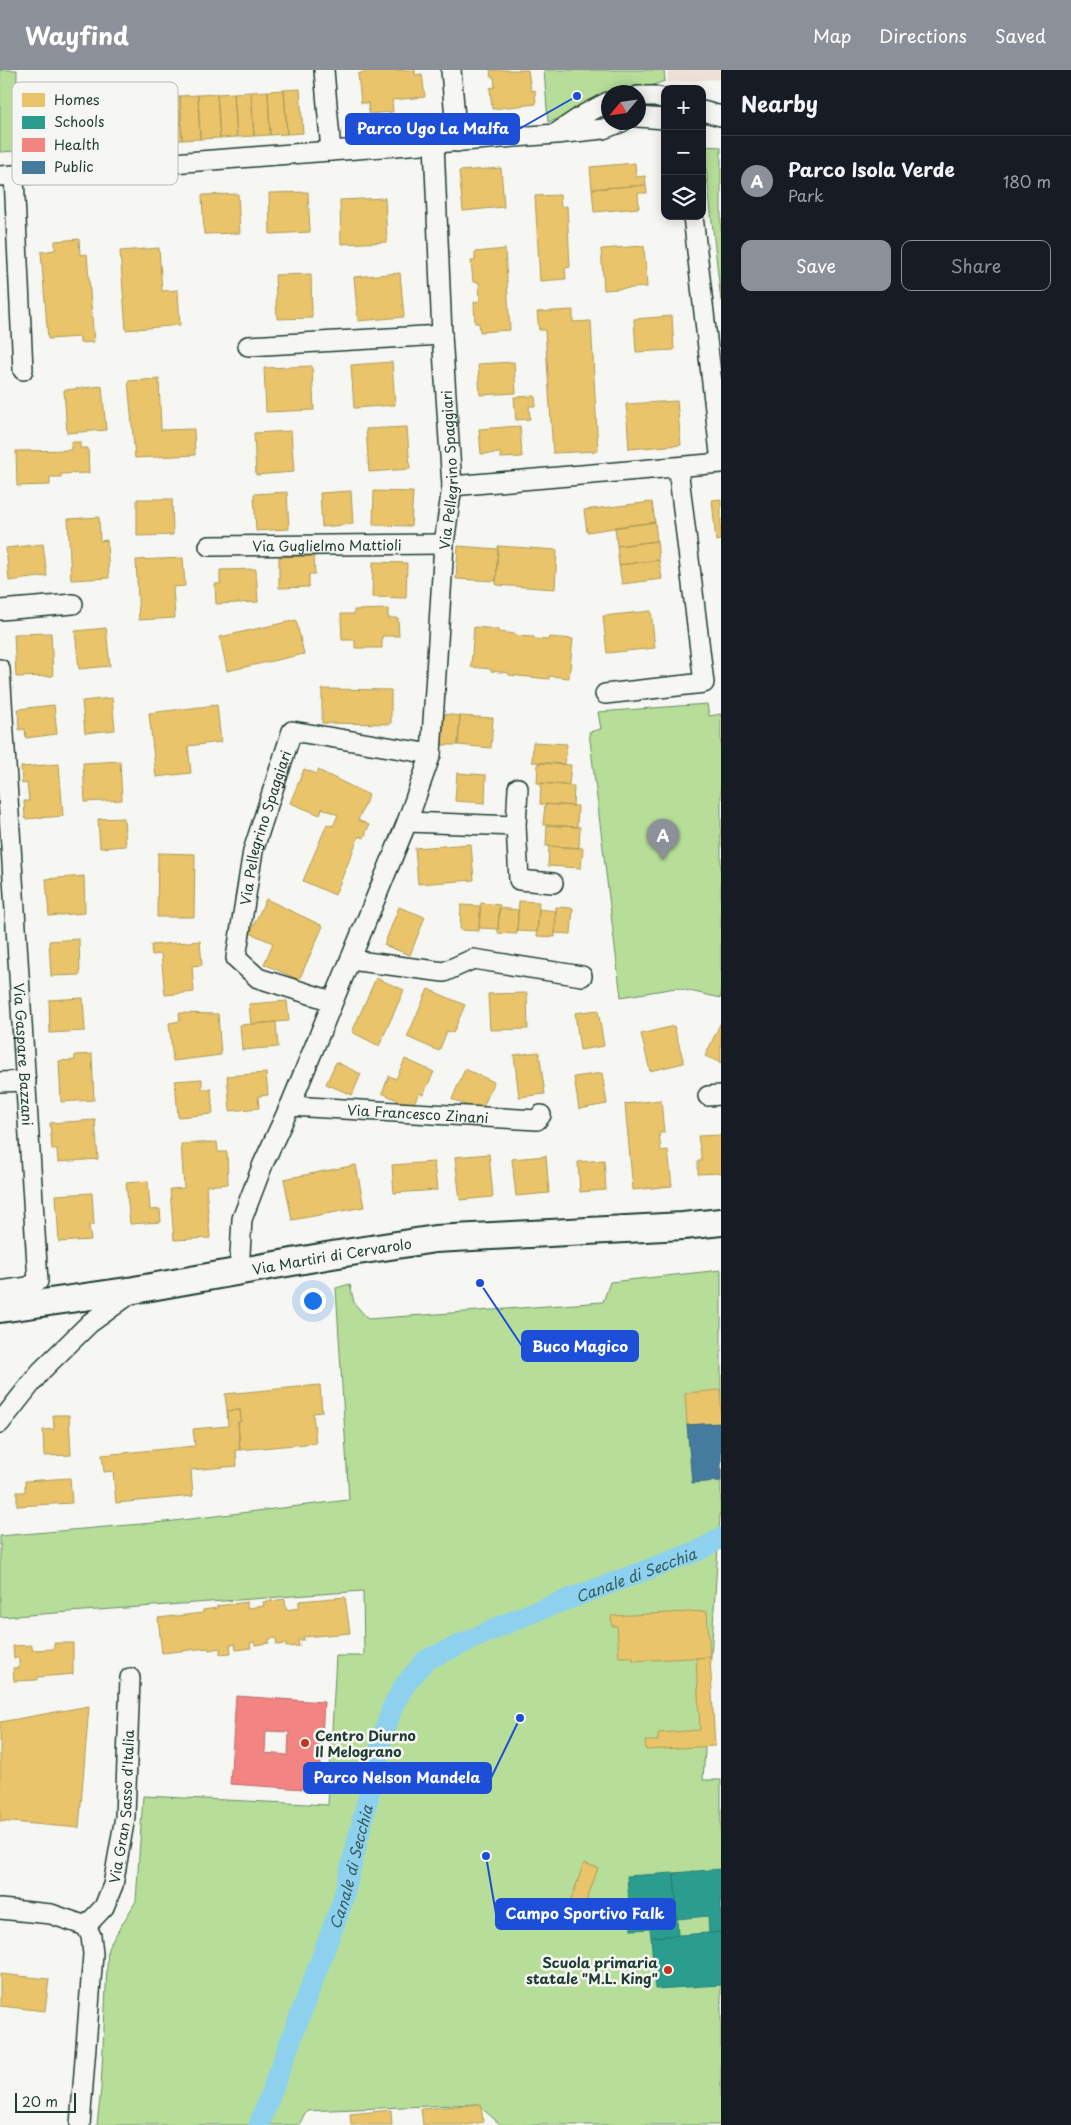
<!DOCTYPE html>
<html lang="en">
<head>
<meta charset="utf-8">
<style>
  body { margin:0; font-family:"Playpen Sans",sans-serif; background:#242831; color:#f1f3f6 }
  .controls { position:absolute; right:15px; top:15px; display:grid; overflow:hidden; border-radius:10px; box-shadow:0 2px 12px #0003 }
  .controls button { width:45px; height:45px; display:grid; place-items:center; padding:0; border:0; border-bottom:1px solid #363941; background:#171b24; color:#f1f3f6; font:25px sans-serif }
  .compass { position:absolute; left:601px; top:15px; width:45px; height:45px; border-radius:50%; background:#171b24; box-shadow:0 2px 12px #0003; rotate:241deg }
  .scale { position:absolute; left:15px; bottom:12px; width:61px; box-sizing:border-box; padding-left:5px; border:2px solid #1f3d34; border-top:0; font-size:14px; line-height:18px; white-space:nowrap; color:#1f3d34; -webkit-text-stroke:4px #f6f6f2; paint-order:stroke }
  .you { position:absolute; left:312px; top:1230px; width:18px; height:18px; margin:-12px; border:4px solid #fff; border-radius:50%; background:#1a73e8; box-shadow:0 0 0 8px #1a73e833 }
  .badge { display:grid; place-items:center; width:32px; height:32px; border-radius:50%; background:#8c9099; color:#fff; font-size:16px; font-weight:700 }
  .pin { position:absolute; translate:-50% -41px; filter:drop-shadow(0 1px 2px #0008) }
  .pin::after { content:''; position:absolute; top:26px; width:18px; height:15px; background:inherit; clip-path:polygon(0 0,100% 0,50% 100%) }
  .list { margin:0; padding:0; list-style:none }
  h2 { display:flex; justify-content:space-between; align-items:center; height:65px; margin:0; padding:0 20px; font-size:21px }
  h2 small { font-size:16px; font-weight:400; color:#9ea1a6 }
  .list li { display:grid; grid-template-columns:32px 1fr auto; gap:15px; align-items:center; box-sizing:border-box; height:90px; padding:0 20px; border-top:1px solid #363941 }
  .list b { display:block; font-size:19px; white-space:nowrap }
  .list p { margin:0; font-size:16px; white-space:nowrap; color:#9ea1a6 }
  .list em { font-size:16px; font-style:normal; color:#9ea1a6 }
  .actions { display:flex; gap:10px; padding:15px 20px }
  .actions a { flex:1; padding:11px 0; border:1px solid #8c9099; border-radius:10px; text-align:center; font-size:18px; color:#8c9099 }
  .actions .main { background:#8c9099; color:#fff }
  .icon { flex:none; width:28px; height:28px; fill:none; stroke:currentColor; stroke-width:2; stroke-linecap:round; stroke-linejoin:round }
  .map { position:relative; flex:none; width:721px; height:2055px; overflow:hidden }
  header { display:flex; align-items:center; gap:30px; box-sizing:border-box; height:70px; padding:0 25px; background:#8c9099; color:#fff }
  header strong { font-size:24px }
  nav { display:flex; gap:28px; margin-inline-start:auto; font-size:18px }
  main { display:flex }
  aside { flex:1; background:#171b24 }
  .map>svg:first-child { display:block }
</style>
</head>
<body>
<header>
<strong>Wayfind</strong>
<nav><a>Map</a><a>Directions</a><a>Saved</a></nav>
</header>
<main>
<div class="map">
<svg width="721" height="2055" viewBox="0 0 721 2055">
  <rect width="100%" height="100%" fill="#f6f6f2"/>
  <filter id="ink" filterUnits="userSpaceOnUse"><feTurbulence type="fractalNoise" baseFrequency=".02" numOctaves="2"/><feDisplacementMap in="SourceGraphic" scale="10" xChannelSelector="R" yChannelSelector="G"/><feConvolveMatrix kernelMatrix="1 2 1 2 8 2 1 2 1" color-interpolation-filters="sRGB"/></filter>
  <g filter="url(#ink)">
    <path fill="#eee0d4" d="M667,0H721V9L668,12Z"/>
    <path fill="#b7de99" stroke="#6b8e66" d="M0,0H17L16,81L0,82Z
      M544,0H664L665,11L633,22H608V29L574,44L548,52Z
      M702,76L721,77V231L705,89L702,88Z
      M707,634L709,646L721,644V928L676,918L621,927L589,662L601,659L598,642Z
      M721,1200V1431L703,1710H721V2055H501L477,2034L306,2041L299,2055H97L101,2019L108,1878L136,1831L143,1726L328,1735L336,1586H364L363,1521L0,1547V1466L165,1452L349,1430L336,1218L350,1214L354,1233L368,1249L603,1232L610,1212Z"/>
    <path fill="#e9c46a" stroke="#ac9c5a" d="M364,0H415V5L422,4L425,27L392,30L393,42L369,44L368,33H361L358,4L364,2Z
      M490,0H528L531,21L535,20L536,34L492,39L490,18L495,17L494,7H491Z
      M300,19L303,63L287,64L284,20Z
      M284,20L287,64L270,65L268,21Z
      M268,21L270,65L254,66L251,22Z
      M251,22L254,66L237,67L234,23Z
      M234,23L237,67L220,68L217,24Z
      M217,24L220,68L200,69L198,25Z
      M198,25L200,69L182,70L180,26Z
      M180,26L182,70L164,71L161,27Z
      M635,93L636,107L645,106L646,115L592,119L590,97Z
      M501,98L504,137L463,141L459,101Z
      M646,115L647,123H638L639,138L594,142L592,119Z
      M308,122L310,162L270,164L269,123Z
      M238,124L240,163L204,164L202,125Z
      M560,125L561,137L567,136L570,197L565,198L566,209L540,211L535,126Z
      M385,128L387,172L341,174L340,130Z
      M79,169L80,185L87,184L94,272L80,273V267L48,269L41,182L55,180V171Z
      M644,176L647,217L604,220L601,179Z
      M159,178L162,221L178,220L180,255L126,260L120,181Z
      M505,179L510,260L480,262L479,253H475L474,232L480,231L479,212H473L471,191H475V182Z
      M400,203L404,247L358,251L354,207Z
      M311,204L312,248L277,249L275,205Z
      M573,240V252L591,251L598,381L553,383L545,260H539L537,242Z
      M672,246L674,280L636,282L634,249Z
      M392,292L395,335L354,338L351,295Z
      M514,292L516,323L480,325L478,294Z
      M312,296L314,340L266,342L264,298Z
      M159,309L161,360L194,359L195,385L135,388L128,311Z
      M102,316L106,360L67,363L64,320Z
      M535,326L536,336H529L530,349L516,350L514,327Z
      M677,331L681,375L629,379L626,334Z
      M520,356L522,387L501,388L500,383L481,384L479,359Z
      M407,357L410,399L369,402L366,359Z
      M291,361L294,402L256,405L254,363Z
      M71,372H80V378H88L89,403L61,404V407H50V415L17,416L16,381L71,380Z
      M351,421L353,454L322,457L320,423Z
      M374,421L413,422L411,456L373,455Z
      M287,422L289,459L256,461L254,424Z
      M137,429H172L173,465L137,466Z
      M721,429V470L716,471L712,430Z
      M652,432L655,452L587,462L584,440Z
      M99,447L100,471L107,470L109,508L71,510L68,449Z
      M655,452L657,471L617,476L615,457Z
      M657,471L659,490L619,495L617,476Z
      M43,474L47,506L9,511L6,478Z
      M458,476L498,479L496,511L456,509Z
      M498,476L557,480L555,519L496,515Z
      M314,486L315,504H309V517L279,518V487Z
      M183,488L185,516L173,517L175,548L139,550L136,490Z
      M659,490L662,509L622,514L619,495Z
      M373,492L407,493L406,528L372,527Z
      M256,499L258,532L216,534L215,514H220V500Z
      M388,539V548H398L399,566H382V578H355V570H342L341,544H354V540Z
      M651,541L655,578L607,583L603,546Z
      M296,550L304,584L227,601L220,567Z
      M474,557L498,559V562L516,564V566L534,567V569L548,570L549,567L573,569L569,608L549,606V609L509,605V603L491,601V599L471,597Z
      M106,558L110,596L79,599L75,561Z
      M51,563L53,606L16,607L14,564Z
      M322,619L391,620V654L322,653Z
      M112,628L115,660L85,663L82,631Z
      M54,635L57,664L26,668L25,659L19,660L18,639Z
      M217,635L221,672L188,676L191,703L156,707L149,643Z
      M444,644L460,646L458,675H442Z
      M460,646L493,648L491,678L458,675Z
      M533,672L567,674L565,694L532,692Z
      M120,691L122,730L85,732L83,693Z
      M538,693L571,695L569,715L537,713Z
      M59,694L63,746L25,749L24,731H29L27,713L22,714L21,697Z
      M304,699L317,704L318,700L369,725L358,750L369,755L364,768L359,766L335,825L303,811L327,754L333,756L338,745L322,738L320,745L290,733Z
      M457,703L486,705L485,733L455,731Z
      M541,713L574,716L573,736L540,734Z
      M545,734L578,736L577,757L543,755Z
      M124,748L126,776L100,778L98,749Z
      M547,755L580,757L579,778L546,776Z
      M471,774L474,810L418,814L415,778Z
      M549,776L583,778L581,798L548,796Z
      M158,783L195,784L194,847H157Z
      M84,806L85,843L49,846L46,809Z
      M266,829L323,856L299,910L264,894L273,873L250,863Z
      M519,831L539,832L537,862L517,861Z
      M481,833L500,835L498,859L479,858Z
      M461,835L480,836L479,861L460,860Z
      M399,837L425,847L410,885L384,875Z
      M556,837L573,838L571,864L555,863Z
      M499,838L518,840L517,864L498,863Z
      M539,839L556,841L555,867L537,866Z
      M79,869L80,905L51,906L49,871Z
      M200,871L202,895L192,896L194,922L165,925L161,884L152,885L151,875Z
      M376,908L404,920L379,976L352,962Z
      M428,919L465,935L453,963L447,961L439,981L407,967Z
      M527,923L528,959L490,960L488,924Z
      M83,928L85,961L50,963L49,930Z
      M287,931L289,951L251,954L249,934Z
      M598,940L604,976L580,980L575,943Z
      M179,943L218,944L221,985L173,991L169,953L180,951Z
      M276,952L278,977L242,980L240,955Z
      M721,952V993L705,986Z
      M674,956L684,993L650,1001L641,964Z
      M539,982L545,1024L519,1027L514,985Z
      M92,984L94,1030L61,1032L59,991L75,990V985Z
      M405,989L434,1002L423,1025L419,1023L412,1037L382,1023L389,1006L396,1009Z
      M336,992L361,1004L352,1025L326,1014Z
      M465,999L494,1012L481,1042L452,1029Z
      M266,1003L268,1025L258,1026L259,1038L230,1041L227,1006Z
      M602,1003L607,1034L579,1039L574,1007Z
      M202,1009V1019H211L213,1044L178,1047L175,1011Z
      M661,1030L664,1063H659L661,1081L668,1080L672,1116L633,1120L625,1034Z
      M95,1050L98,1089L58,1092L57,1079H52L50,1053Z
      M721,1065V1103L698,1104V1091H702L698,1066Z
      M217,1072L218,1082H227L228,1114L206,1116L210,1168L174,1170L170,1119L184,1118L181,1074Z
      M489,1084L493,1127L460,1130L455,1087Z
      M546,1086L549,1123L516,1126L512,1089Z
      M604,1090L606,1120L580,1122L578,1092Z
      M434,1092L437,1120L394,1123L392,1095Z
      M356,1095L364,1137L292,1150L284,1109Z
      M148,1111L150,1140L160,1139L161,1152L130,1154L126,1113Z
      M92,1123L94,1155H89L91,1170L59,1172L56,1125Z
      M320,1315L322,1342L313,1343L316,1373L240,1380L238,1352L241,1351L240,1340L227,1341L225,1324Z
      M721,1320V1353L687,1355L685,1323Z
      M240,1340L241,1351L238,1352L240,1380H236L237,1396L191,1400L193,1426L116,1433L113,1401L104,1402L102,1385L195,1376L193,1359L228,1356L227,1341Z
      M53,1345H69L71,1385L44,1386L43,1360L54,1359Z
      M70,1408L72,1433L17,1436V1422H25V1411Z
      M345,1527L350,1563L303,1567L304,1570H298L299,1576L286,1577V1574L277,1575L276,1568L269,1569V1573L255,1575L254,1572L250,1573L251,1578L236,1580L235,1574L230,1575L231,1583L220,1584V1578L209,1580L208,1578L162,1583L158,1548L203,1543V1540L217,1538V1536L247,1532V1538L264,1536L263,1532L285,1529L286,1540L299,1538V1531Z
      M707,1541L710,1587L633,1591V1587H619L617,1556H612L611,1546Z
      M54,1573H73V1604L38,1607L37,1610L14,1611L13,1598H19V1588H14L13,1576L32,1575V1580L54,1579Z
      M710,1587L715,1676L646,1680L645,1671H658V1663L700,1660L696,1588Z
      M89,1636L79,1758L0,1751V1652Z
      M584,1793L598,1798L577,1858L563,1852Z
      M0,1904L49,1909L45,1941L0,1936Z
      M481,2034L483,2052L468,2055H423L421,2039Z
      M391,2040L392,2055H351L350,2044Z"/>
    <path fill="#2a9d8f" stroke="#278074" d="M721,1799V1862L709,1863L708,1846L677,1849L674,1803Z
      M674,1803L678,1865L651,1867L650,1859L631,1860L627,1806Z
      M721,1862V1915L655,1919L651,1867Z"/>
    <path fill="#f28482" stroke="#b36f6b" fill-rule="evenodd" d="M236,1626L324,1632L319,1720L230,1714ZM266,1661L289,1662L288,1685L265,1683Z"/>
    <path fill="#457b9d" stroke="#3a687e" d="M721,1353V1411L692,1413L687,1355Z"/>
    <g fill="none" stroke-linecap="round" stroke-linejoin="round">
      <path stroke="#8dd1ee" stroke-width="21" id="s1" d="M259,2055L342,1833L384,1663L392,1638L404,1616L426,1590L526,1545L700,1480L721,1468"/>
      <defs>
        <g id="minor">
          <path d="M324,0L331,81"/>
          <path d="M451,0L457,72"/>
          <path d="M638,26H655L665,29"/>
          <path d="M702,41L721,46"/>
          <path d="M638,47L665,49"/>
          <path d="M558,62L585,44L608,32"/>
          <path d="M0,106L556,64L603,59L622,52"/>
          <path d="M14,106L23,300"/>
          <path d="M693,146L721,392"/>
          <path d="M248,276L442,265"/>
          <path d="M452,416L721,393"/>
          <path id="s2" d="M209,476L444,474"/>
          <path d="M0,540L73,534"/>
          <path id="s3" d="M0,599L38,1211L28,1217L0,1221"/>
          <path d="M605,624L704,613L678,398"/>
          <path d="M407,752L516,756L519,810L553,813"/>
          <path d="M516,756L518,718"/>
          <path d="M350,890L444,902L473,889L582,906"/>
          <path id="s4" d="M332,931L258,908L236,888L253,781L292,661L431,684"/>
          <path d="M0,1012L26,1011"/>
          <path d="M708,1026L721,1025"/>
          <path id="s5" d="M290,1036L537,1050L541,1045"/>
          <path id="s6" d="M239,1202L242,1149L263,1094L290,1036L407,752L431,684L444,474L452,416L442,265L434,73"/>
          <path d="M0,1353L41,1301L90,1253L134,1221"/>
          <path d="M0,1839L51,1844L86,1856L91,1866L93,1884L80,2055"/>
          <path id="s7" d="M86,1856L104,1837L113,1815L125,1747L130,1608"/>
        </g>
        <g id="secondary">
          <path id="s8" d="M0,1239L134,1220L332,1185L435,1169L683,1156L721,1152"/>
        </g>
      </defs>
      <use href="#minor" stroke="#1f3d34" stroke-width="22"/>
      <use href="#secondary" stroke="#1f3d34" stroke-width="30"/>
      <use href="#minor" stroke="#f6f6f2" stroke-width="19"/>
      <use href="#secondary" stroke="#f6f6f2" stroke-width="26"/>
    </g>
  </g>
  <g fill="#c8321e" stroke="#f6f6f2" stroke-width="2">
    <circle cx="305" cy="1673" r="5"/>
    <circle cx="668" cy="1900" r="5"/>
  </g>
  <g text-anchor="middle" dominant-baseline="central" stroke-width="5" stroke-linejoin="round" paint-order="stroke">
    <g font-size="14" fill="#1f3d34" stroke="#f6f6f2">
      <text stroke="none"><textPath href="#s6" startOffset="840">Via Pellegrino Spaggiari</textPath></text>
      <text stroke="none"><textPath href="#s2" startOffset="118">Via Guglielmo Mattioli</textPath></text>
      <text stroke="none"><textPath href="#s4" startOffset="241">Via Pellegrino Spaggiari</textPath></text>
      <text stroke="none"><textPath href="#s3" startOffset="386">Via Gaspare Bazzani</textPath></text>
      <text stroke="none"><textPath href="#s5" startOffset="128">Via Francesco Zinani</textPath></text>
      <text stroke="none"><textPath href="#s8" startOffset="336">Via Martiri di Cervarolo</textPath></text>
      <text stroke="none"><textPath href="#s7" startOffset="129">Via Gran Sasso d'Italia</textPath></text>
    </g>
    <g font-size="14" font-weight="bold" fill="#1f3d34" stroke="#f6f6f2" text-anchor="start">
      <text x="315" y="1665">Centro Diurno<tspan x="315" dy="16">Il Melograno</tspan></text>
      <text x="658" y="1892" text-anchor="end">Scuola primaria<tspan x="658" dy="16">statale "M.L. King"</tspan></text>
    </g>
    <g font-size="15" font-style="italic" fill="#355b59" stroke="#f6f6f2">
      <text stroke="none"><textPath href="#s1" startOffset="724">Canale di Secchia</textPath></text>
      <text stroke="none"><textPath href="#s1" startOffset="274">Canale di Secchia</textPath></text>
    </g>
  </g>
  <rect x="12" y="12" width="166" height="103" rx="8" fill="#f6f6f2" stroke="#b6beb9" stroke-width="1"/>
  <rect x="22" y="23" width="23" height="14" fill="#e9c46a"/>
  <rect x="22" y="46" width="23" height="13" fill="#2a9d8f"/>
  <rect x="22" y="68" width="23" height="14" fill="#f28482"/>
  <rect x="22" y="91" width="23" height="13" fill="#457b9d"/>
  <g font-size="14" fill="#1f3d34">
    <text x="54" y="35">Homes</text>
    <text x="54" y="57">Schools</text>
    <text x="54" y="80">Health</text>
    <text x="54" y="102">Public</text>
  </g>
  <path fill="none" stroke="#1d4ed8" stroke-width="2" d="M577 26L519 59M480 1213L522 1276M520 1648L491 1708M486 1786L496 1844"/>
  <g fill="#1d4ed8" stroke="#f6f6f2" stroke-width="2">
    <circle cx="577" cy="26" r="5"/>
    <circle cx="480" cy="1213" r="5"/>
    <circle cx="520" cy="1648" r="5"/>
    <circle cx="486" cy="1786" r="5"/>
  </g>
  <g fill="#1d4ed8" stroke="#1d4ed8" stroke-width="2">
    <rect x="346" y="44" width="173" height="30" rx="5"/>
    <rect x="522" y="1261" width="116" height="30" rx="5"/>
    <rect x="304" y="1693" width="187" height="30" rx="5"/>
    <rect x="496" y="1829" width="179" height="30" rx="5"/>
  </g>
  <g font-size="15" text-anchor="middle" font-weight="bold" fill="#fff">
    <text x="433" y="64">Parco Ugo La Malfa</text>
    <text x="580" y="1282">Buco Magico</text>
    <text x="397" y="1713">Parco Nelson Mandela</text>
    <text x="585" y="1849">Campo Sportivo Falk</text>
  </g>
</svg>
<div class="controls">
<button>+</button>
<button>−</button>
<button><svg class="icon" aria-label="layers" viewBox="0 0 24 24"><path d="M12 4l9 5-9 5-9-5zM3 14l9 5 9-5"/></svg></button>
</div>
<svg class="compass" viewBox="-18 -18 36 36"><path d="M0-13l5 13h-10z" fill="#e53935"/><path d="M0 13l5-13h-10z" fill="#9ea1a6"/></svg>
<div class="scale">20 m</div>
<div class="you"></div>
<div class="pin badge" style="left:663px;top:790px">A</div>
</div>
<aside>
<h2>Nearby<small></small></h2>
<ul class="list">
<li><span class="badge">A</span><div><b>Parco Isola Verde</b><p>Park</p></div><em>180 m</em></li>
</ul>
<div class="actions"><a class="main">Save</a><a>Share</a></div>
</aside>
</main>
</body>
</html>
